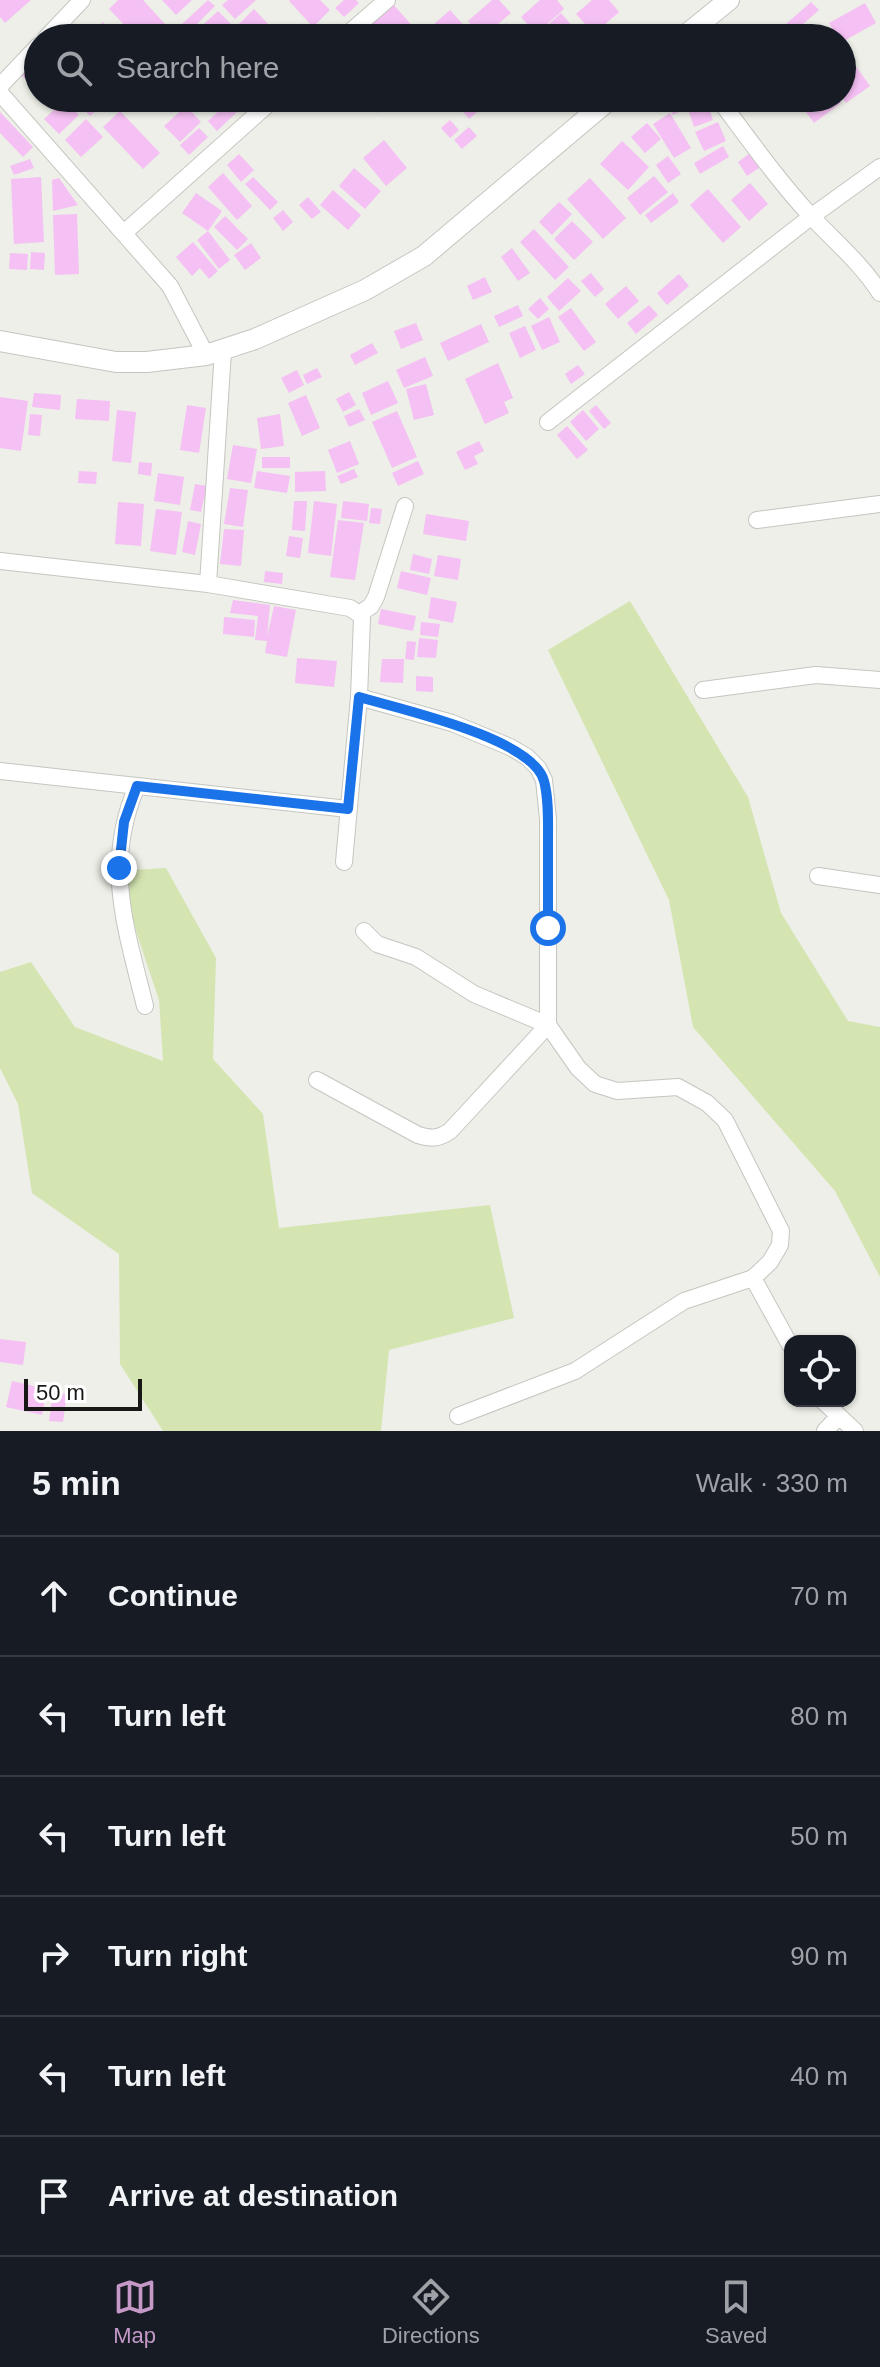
<!DOCTYPE html>
<html lang="en">
<head>
<meta charset="utf-8">
<style>
  body { margin:0; font-family:Arial,sans-serif; background:#242831; color:#f1f3f6 }
  .controls { position:absolute; right:24px; bottom:24px; display:grid; overflow:hidden; border-radius:16px; box-shadow:0 2px 6px #0004 }
  .controls button { width:72px; height:72px; display:grid; place-items:center; padding:0; border:0; border-bottom:2px solid #363941; background:#171b24; color:#f1f3f6; font:40px sans-serif }
  .scale { position:absolute; left:24px; bottom:20px; width:118px; box-sizing:border-box; padding-left:8px; border:4px solid #181916; border-top:0; font-size:22px; line-height:28px; white-space:nowrap; color:#181916; -webkit-text-stroke:6px #fff; paint-order:stroke }
  .stop { position:absolute; width:24px; height:24px; margin:-18px; border:6px solid #1a73e8; border-radius:50%; background:#fff }
  .stop.end { background:#1a73e8; border-color:#fff; box-shadow:0 2px 8px #0008 }
  .list { margin:0; padding:0; list-style:none }
  h2 { display:flex; justify-content:space-between; align-items:center; height:104px; margin:0; padding:0 32px; font-size:34px }
  h2 small { font-size:26px; font-weight:400; color:#9ea1a6 }
  .list li { display:grid; grid-template-columns:52px 1fr auto; gap:24px; align-items:center; box-sizing:border-box; height:120px; padding:0 32px; border-top:2px solid #363941 }
  .list b { display:block; font-size:30px; white-space:nowrap }
  .list em { font-size:26px; font-style:normal; color:#9ea1a6 }
  .icon { flex:none; width:44px; height:44px; fill:none; stroke:currentColor; stroke-width:2; stroke-linecap:round; stroke-linejoin:round }
  .map { position:relative; flex:none; width:880px; height:1431px; overflow:hidden }
  .search { position:absolute; background:#171b24; box-shadow:0 2px 6px #0004; left:24px; right:24px; top:24px; height:88px; display:flex; align-items:center; gap:20px; box-sizing:border-box; padding:0 28px; border-radius:44px; color:#9ea1a6; font-size:30px }
  .sheet { height:824px; background:#171b24 }
  nav { display:flex; justify-content:space-around; align-items:center; box-sizing:border-box; height:112px; border-top:2px solid #363941; background:#171b24; font-size:22px; color:#9ea1a6 }
  nav a { display:grid; justify-items:center; gap:4px }
  nav .on { color:#c498c7 }
  .map>svg:first-child { display:block }
</style>
</head>
<body>
<div class="map">
<svg width="880" height="1431" viewBox="0 0 880 1431">
  <rect width="100%" height="100%" fill="#edefe8"/>
  <path fill="#d4e5b1" d="M630,601L748,797L781,913L848,1021L880,1027V1277L835,1191L693,1027L669,900L548,650Z
    M166,868L216,958L213,1059L263,1114L279,1228L490,1205L514,1318L389,1350L381,1431H163L120,1364L119,1254L32,1193L18,1104L0,1068V972L31,962L75,1027L163,1061L159,1000L116,871Z"/>
  <path fill="#f5c0f3" d="M0,0H31L5,23L0,17Z
    M118,0H143L166,25L152,38H137L109,9Z
    M162,0H192L176,15Z
    M208,0L215,6L189,32L182,24Z
    M228,0H256L235,19L222,5Z
    M290,0H320L330,10L313,27L289,1Z
    M344,0H356L359,3L344,17L335,8Z
    M492,0H499L511,13L482,38L468,21Z
    M540,0H557L564,9L536,34L521,17Z
    M592,0H609L619,12L594,34L576,14Z
    M811,2L819,10L794,32L786,24Z
    M865,3L876,23L842,42V38H838L829,23Z
    M393,4L423,38H400L392,28L381,38H366L361,32Z
    M254,9L281,38H251L238,25Z
    M450,10L475,38H430L425,32Z
    M218,11L237,30L229,38H197L193,34Z
    M561,13L580,35L576,38H540L537,35Z
    M103,22L119,38H97L92,33Z
    M506,23L519,38H489Z
    M850,58L870,86L846,103L842,98V64Z
    M32,62L38,69V73L28,82L20,73Z
    M73,98H109L90,116Z
    M172,98H180L184,101L171,113L164,106Z
    M365,98H395L378,113Z
    M451,98H473L482,108L469,119Z
    M688,98L692,106L673,115L669,107Z
    M799,98H837L841,103L814,123L797,100Z
    M65,100L79,115L59,134L44,119Z
    M229,101L238,111L217,131L208,121Z
    M708,105L713,120L694,127L689,112Z
    M186,106L201,122L180,142L164,126Z
    M120,111L160,153L143,169L103,127Z
    M0,112L33,147L23,157L0,133Z
    M670,113L691,148L674,158L653,124Z
    M86,119L103,137L81,157L65,140Z
    M450,120L459,130L450,138L441,128Z
    M718,122L726,141L704,151L695,132Z
    M647,123L661,139L645,153L631,137Z
    M469,127L477,136L462,149L454,140Z
    M199,128L208,137L189,155L180,145Z
    M384,140L407,168L386,186L363,158Z
    M622,141L649,167L628,190L600,164Z
    M723,146L729,157L700,174L694,163Z
    M239,154L254,170L241,182L227,165Z
    M749,154L759,168L747,176L738,162Z
    M668,156L681,174L668,183L656,165Z
    M30,159L34,168L14,175L10,166Z
    M354,168L381,191L365,209L339,186Z
    M223,173L252,206L237,220L208,187Z
    M654,176L668,192L640,215L627,198Z
    M41,177L44,242L14,244L11,179Z
    M253,177L278,202L270,210L245,184Z
    M59,178L78,205L53,211L52,180Z
    M590,178L626,218L603,239L567,199Z
    M750,183L768,204L749,221L731,200Z
    M708,189L741,227L723,243L690,205Z
    M333,190L361,215L348,230L320,205Z
    M196,193L222,211L208,231L182,213Z
    M673,193L679,202L651,223L645,215Z
    M308,197L321,212L312,219L299,205Z
    M559,202L572,214L552,235L539,222Z
    M283,210L293,222L283,231L273,218Z
    M77,214L79,274L55,275L53,215Z
    M225,216L248,239L237,250L214,227Z
    M572,221L593,242L574,260L554,239Z
    M534,229L569,267L555,280L520,242Z
    M208,231L230,260L219,269L197,240Z
    M193,242L218,271L209,279L200,268L192,276L176,257Z
    M251,243L261,258L245,270L234,255Z
    M512,248L530,273L518,281L501,257Z
    M31,252L45,253L44,270L30,269Z
    M10,253L28,254L27,270L9,269Z
    M591,273L604,289L595,297L581,281Z
    M679,274L689,286L667,305L657,293Z
    M485,277L492,292L473,300L467,286Z
    M568,278L581,291L559,311L547,297Z
    M626,286L639,301L618,319L605,304Z
    M540,298L549,309L538,319L528,309Z
    M518,305L523,316L499,327L494,316Z
    M649,305L658,315L636,334L627,323Z
    M571,308L596,342L584,351L558,317Z
    M549,317L560,342L542,350L531,326Z
    M416,323L423,340L401,349L394,331Z
    M481,324L489,342L448,361L440,343Z
    M525,326L536,350L520,358L509,333Z
    M372,343L378,353L355,365L350,355Z
    M425,357L433,376L404,388L396,370Z
    M498,363L513,398L504,402L509,413L485,424L465,379Z
    M578,365L585,374L571,384L565,374Z
    M317,368L322,377L307,384L303,375Z
    M297,370L304,385L289,393L281,378Z
    M388,381L398,403L371,415L362,393Z
    M426,384L434,415L414,420L406,389Z
    M349,392L356,405L343,412L336,399Z
    M34,393L61,395L60,410L32,407Z
    M306,395L320,428L302,436L288,403Z
    M0,397L28,401L21,451L0,448Z
    M77,399L110,401L109,421L75,419Z
    M187,405L206,408L199,453L180,450Z
    M596,405L611,423L604,429L589,411Z
    M359,409L365,420L349,427L344,416Z
    M117,410L136,412L131,463L112,461Z
    M583,410L599,429L586,441L570,422Z
    M397,411L417,457L392,468L372,422Z
    M30,414L42,415L40,436L28,435Z
    M280,414L284,446L261,449L257,418Z
    M567,426L588,450L577,459L557,435Z
    M350,441L359,464L337,473L328,450Z
    M479,441L484,451L474,456L478,464L465,470L456,452Z
    M233,445L257,449L251,483L227,479Z
    M262,457H290V468H262Z
    M418,461L424,474L398,486L392,473Z
    M139,462L152,463L151,476L138,474Z
    M354,469L358,477L341,484L337,476Z
    M79,471L97,472L96,484L78,483Z
    M257,471L290,476L287,493L254,488Z
    M325,471L326,491L295,492V472Z
    M158,473L184,477L180,505L154,501Z
    M195,484L207,486L201,512L190,510Z
    M230,488L248,490L243,527L224,524Z
    M294,501H307L305,531L292,530Z
    M314,501L337,504L331,556L308,553Z
    M343,501L369,504L367,521L341,518Z
    M118,502L144,504L141,546L115,544Z
    M371,508L382,509L380,524L369,523Z
    M156,509L182,512L176,555L150,551Z
    M426,514L469,521L466,541L423,534Z
    M338,520L364,523L355,580L330,577Z
    M188,521L201,524L195,555L182,552Z
    M224,529L244,530L241,566L220,564Z
    M289,536L303,538L300,558L286,556Z
    M413,554L432,559L429,574L410,570Z
    M438,555L461,559L458,580L434,576Z
    M265,571L283,573L282,584L264,582Z
    M401,571L431,578L427,595L397,588Z
    M431,597L457,602L453,623L428,618Z
    M233,600L270,605L267,637L274,606L296,610L287,657L265,653L267,641L255,640L258,616L230,613Z
    M381,609L416,616L413,631L378,624Z
    M224,617L255,620L254,637L223,634Z
    M421,622L440,624L438,637L420,635Z
    M419,638L438,640L436,658L417,657Z
    M407,641L416,642L414,660L405,659Z
    M297,658L337,661L334,687L295,683Z
    M382,659H404L403,683L380,682Z
    M416,676L433,677V692L416,691Z
    M0,1339L26,1342L23,1365L0,1362Z
    M12,1381L47,1389L42,1415L6,1407Z
    M53,1392L67,1394L63,1422L49,1421Z"/>
  <g fill="none" stroke-linecap="round" stroke-linejoin="round">
    <defs>
      <path id="minor" d="M46,38L82,0
        M343,38L387,0
        M0,86L38,46
        M0,93L170,286L206,355
        M718,98C748,138 776,178 810,215C834,241 861,263 880,293
        M125,232L275,98
        M548,422L812,216L880,167
        M757,520L880,504
        M0,561L208,584L350,608L359,614L362,618L359,697L344,862
        M208,584L223,351
        M359,614L371,606L376,597L405,506
        M703,690L816,675L880,680
        M0,771L348,809
        M137,786C103,865 126,928 145,1006
        M818,876L880,885
        M364,931L377,944L416,957L474,994L548,1025L578,1068L595,1084L617,1091L678,1087L707,1103L725,1120L781,1231L780,1245L770,1262L753,1278L684,1301L575,1371L458,1416
        M317,1080L418,1135C432,1139 438,1139 450,1131L548,1025V819L544,780L538,768L527,757L510,747L452,723L359,697
        M753,1278L790,1345
        M823,1401L855,1431
        M825,1431L839,1416"/>
      <path id="tertiary" d="M682,38L729,0
        M0,341L116,362H147L206,355L255,339L365,290L424,256L611,98"/>
    </defs>
    <use href="#minor" stroke="#c4c6c0" stroke-width="18"/>
    <use href="#tertiary" stroke="#c4c6c0" stroke-width="22"/>
    <use href="#minor" stroke="#fff" stroke-width="16"/>
    <use href="#tertiary" stroke="#fff" stroke-width="20"/>
  </g>
  <g fill="none" stroke-linecap="round" stroke-linejoin="round">
    <path stroke="#1a73e8" stroke-width="10" d="M119,868L124,822L137,786L348,809L359,697C399,709 533,738 544,781C549,799 548,822 548,842C548,870 548,899 548,928"/>
  </g>
</svg>
<div class="controls">
<button><svg class="icon" aria-label="locate" viewBox="0 0 24 24"><circle cx="12" cy="12" r="6"/><path d="M12 2v4M12 18v4M2 12h4M18 12h4"/></svg></button>
</div>
<div class="scale">50 m</div>
<div class="stop" style="left:548px;top:928px"></div>
<div class="stop end" style="left:119px;top:868px"></div>
<div class="search"><svg class="icon" aria-label="search" viewBox="0 0 24 24"><circle cx="10" cy="10" r="6"/><path d="M15 15l6 6"/></svg>Search here</div>
</div>
<section class="sheet">
<h2>5 min<small>Walk · 330 m</small></h2>
<ul class="list">
<li><svg class="icon" aria-label="ahead" viewBox="0 0 24 24"><path d="M12 20V5M6 11l6-6 6 6"/></svg><div><b>Continue</b></div><em>70 m</em></li>
<li><svg class="icon" aria-label="left" viewBox="0 0 24 24"><path d="M17 20v-9H6M10 6l-5 5 5 5"/></svg><div><b>Turn left</b></div><em>80 m</em></li>
<li><svg class="icon" aria-label="left" viewBox="0 0 24 24"><path d="M17 20v-9H6M10 6l-5 5 5 5"/></svg><div><b>Turn left</b></div><em>50 m</em></li>
<li><svg class="icon" aria-label="right" viewBox="0 0 24 24"><path d="M7 20v-9h11M14 6l5 5-5 5"/></svg><div><b>Turn right</b></div><em>90 m</em></li>
<li><svg class="icon" aria-label="left" viewBox="0 0 24 24"><path d="M17 20v-9H6M10 6l-5 5 5 5"/></svg><div><b>Turn left</b></div><em>40 m</em></li>
<li><svg class="icon" aria-label="arrive" viewBox="0 0 24 24"><path d="M6 21V4h12l-3 4 3 4H6"/></svg><div><b>Arrive at destination</b></div></li>
</ul>
</section>
<nav>
<a class="on"><svg class="icon" aria-label="map" viewBox="0 0 24 24"><path d="M3 6l6-2 6 2 6-2v14l-6 2-6-2-6 2zM9 4v14M15 6v14"/></svg>Map</a>
<a><svg class="icon" aria-label="directions" viewBox="0 0 24 24"><path d="M12 3l9 9-9 9-9-9zM9 14v-3h6M13 9l2 2-2 2"/></svg>Directions</a>
<a><svg class="icon" aria-label="saved" viewBox="0 0 24 24"><path d="M7 4h10v16l-5-4-5 4z"/></svg>Saved</a>
</nav>
</body>
</html>
